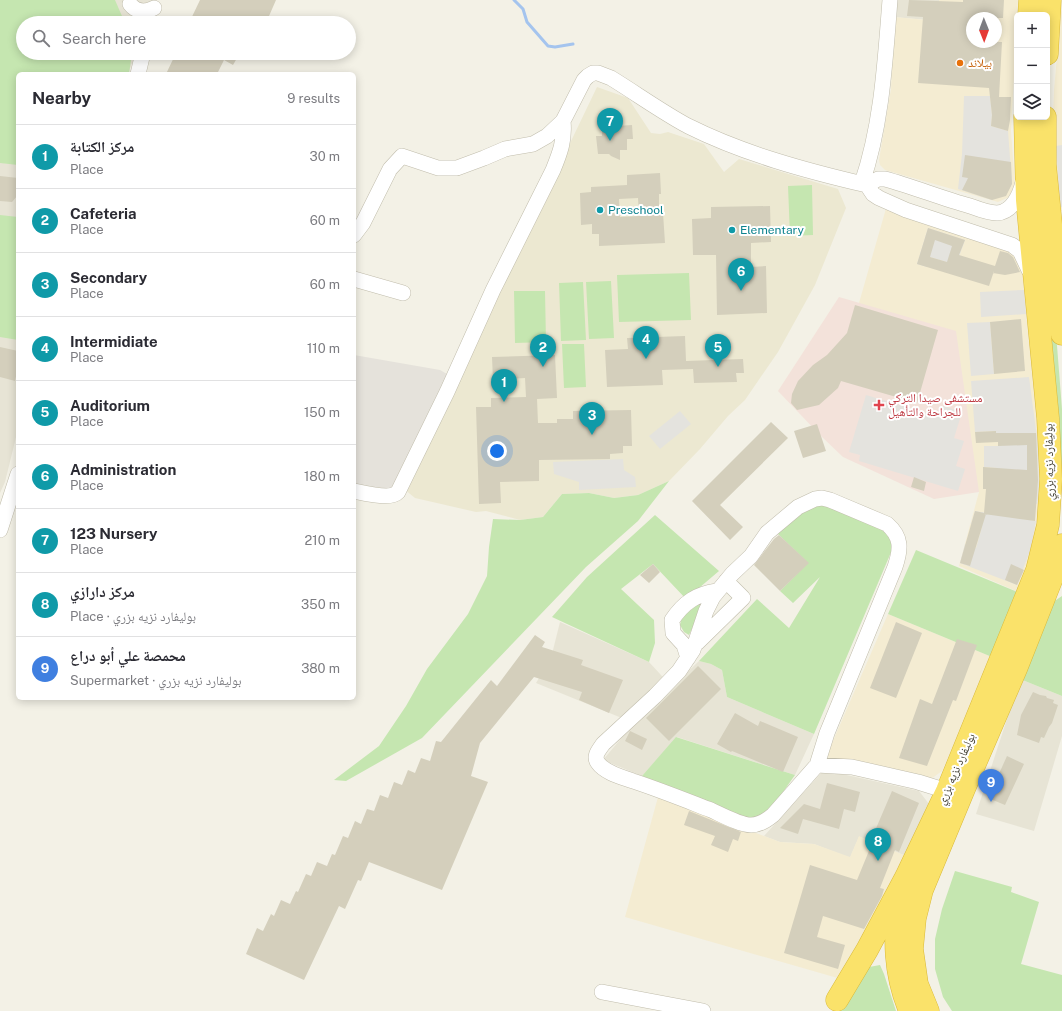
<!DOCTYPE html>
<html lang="en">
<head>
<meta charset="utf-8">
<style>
  body { margin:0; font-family:"Public Sans","Noto Naskh Arabic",sans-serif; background:#f2f2f3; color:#2b2b33 }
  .controls { position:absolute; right:12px; top:12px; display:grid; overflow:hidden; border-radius:6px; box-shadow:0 2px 10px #0003 }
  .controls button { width:36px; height:36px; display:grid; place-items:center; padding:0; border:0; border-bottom:1px solid #e1e1e2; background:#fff; color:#2b2b33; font:20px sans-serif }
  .compass { position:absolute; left:966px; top:12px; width:36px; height:36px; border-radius:50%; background:#fff; box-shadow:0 2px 10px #0003; rotate:179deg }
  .you { position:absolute; left:497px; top:451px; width:14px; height:14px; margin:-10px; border:3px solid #fff; border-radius:50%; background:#1a73e8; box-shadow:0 0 0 6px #1a73e833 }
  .badge { display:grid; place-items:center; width:26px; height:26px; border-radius:50%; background:#f4601c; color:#fff; font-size:13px; font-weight:700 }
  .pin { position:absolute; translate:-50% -33px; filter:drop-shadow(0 1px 2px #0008) }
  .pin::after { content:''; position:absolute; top:21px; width:14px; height:12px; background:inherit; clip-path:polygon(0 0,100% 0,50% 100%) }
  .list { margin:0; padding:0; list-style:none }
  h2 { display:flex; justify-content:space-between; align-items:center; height:52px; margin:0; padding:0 16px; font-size:17px }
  h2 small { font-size:13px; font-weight:400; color:#7c7c81 }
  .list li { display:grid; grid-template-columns:26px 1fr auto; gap:12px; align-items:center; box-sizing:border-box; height:64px; padding:0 16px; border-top:1px solid #e1e1e2 }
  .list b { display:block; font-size:15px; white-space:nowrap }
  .list p { margin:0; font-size:13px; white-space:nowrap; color:#7c7c81 }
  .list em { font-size:13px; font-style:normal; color:#7c7c81 }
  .icon { flex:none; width:22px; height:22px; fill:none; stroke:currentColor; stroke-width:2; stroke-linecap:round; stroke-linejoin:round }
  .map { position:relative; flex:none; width:1062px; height:1011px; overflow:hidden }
  .search { position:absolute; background:#fff; box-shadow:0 2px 10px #0003; left:16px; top:16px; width:340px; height:44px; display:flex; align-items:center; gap:10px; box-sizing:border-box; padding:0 14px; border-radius:22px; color:#7c7c81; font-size:15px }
  .panel { position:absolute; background:#fff; box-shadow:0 2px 10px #0003; left:16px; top:72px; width:340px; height:628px; border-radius:6px }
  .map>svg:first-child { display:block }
</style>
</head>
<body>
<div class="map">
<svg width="1062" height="1011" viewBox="0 0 1062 1011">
  <rect width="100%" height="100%" fill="#f3f1e6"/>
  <path fill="#e7e4d5" d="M0,0H155L146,23H23V53H136L128,74H18V429L5,482L0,493Z
    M895,0H939L938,21L894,17Z
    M560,622L649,662L672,687L699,661L711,664L722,670L727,697L814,734L795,775L677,737L642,776L603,760L634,723L536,683L551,658Z
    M1020,679L1062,696V736L1034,831L976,814Z
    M824,770L919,791L929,804L906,856L859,837L850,858L814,844L780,842L764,836Z"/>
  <path fill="#f4ecd2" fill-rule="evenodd" d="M939,0H1018L1011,131L1015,186L1009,197L998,202L885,170L880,165L879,160L891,89L894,17L938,21ZM972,18H996V42H972Z
    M1062,2V211H1059L1052,145L1054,90Z
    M887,205L1014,254L1023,265L1044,477L1041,518L1020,593L959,566L979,492L859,303Z
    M888,614L992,657L942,771L931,779H919L826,757Z
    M658,797L780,842L814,844L850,857L859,836L906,856L841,979L625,917Z"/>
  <path fill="#e5e2db" d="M354,355L440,370L447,374L394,489L354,485Z"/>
  <path fill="#ece8d1" d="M597,87L628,98L651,133L660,134L668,132L704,144L724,172L739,159L838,189L846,208L815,285L778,352L745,400L728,416L700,449L669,481L638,495L614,498L589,493L562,494L543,517L520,520L486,511L476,512L415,498L404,489Z"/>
  <path fill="#f3e2da" d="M839,297L956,331L979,492L934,499L843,457L820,435L778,391Z"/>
  <path fill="#c5e6b0" d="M0,0H115L125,23H23V53H132L129,74H18V165L0,163Z
    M1039,117L1062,409V470H1059L1053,387Z
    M812,185L813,235L790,236L788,186Z
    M0,215L18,217V340L0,337Z
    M689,273L691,320L619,322L617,275Z
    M611,281L614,338L589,339L586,282Z
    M583,282L586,340L561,341L559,283Z
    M514,291H545L546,342L515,343Z
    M562,344H584L586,387L564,388Z
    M669,481L638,521L586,567L422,738L346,781L334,780L379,746L406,706L427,669L468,614L487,576L489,547L493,519L520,520L543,517L562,494L589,493L614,498L638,495Z
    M828,502L890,534L892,550L814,734L727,697L722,670L711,664L699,661L757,599L789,628L820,577L793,603L780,591L808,563L778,534L806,507Z
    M655,515L719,571L686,599L653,564L621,589L654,620L655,643L649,662L552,617L587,577Z
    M916,550L1020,593L992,657L888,614Z
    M1062,596V696L1020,679L1053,602Z
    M702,601L699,614L689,635L684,632L680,625L682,617Z
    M676,737L795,775C784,790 768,819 747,819L642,776Z
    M955,871L1012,887L1011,892L1039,902L1021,964L1062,975V1011H952L943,997L935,969V939L942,909Z
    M880,965L884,974L896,1011H838L860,977L869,967Z"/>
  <path fill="#e4e3de" d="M964,96H990L992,115L991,126L1008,131L1012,184L992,200L958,189L962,154Z
    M1062,145V207H1060L1056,146Z
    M928,228L965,240L956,265L930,257L927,267L917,264Z
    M1024,290L1026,314L981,317L980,292Z
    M990,322L994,374L971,376L967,323Z
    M1029,377L1038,445L1039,487L1037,504L1006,500L997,468L984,467V446H998V442H996V431L975,432L971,381Z
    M866,395L940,417L943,406L962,412L954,438L964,441L956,466L965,469L958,491L859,461L860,455L849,452Z
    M680,411L691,424L660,449L649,436Z
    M623,459L624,470L635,477L636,487L579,490V482L554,474L553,462Z
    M975,511L1036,521L1031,548L1017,585L960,563L965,544L976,548L982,527L971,524Z"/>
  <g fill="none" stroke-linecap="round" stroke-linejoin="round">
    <path stroke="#a4c4ee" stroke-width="3" d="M514,0L523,9L527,22L548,46L555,47L573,44"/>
  </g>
  <path fill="#d4cfbc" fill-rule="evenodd" d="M200,0H276L266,23H189Z
    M909,0L963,2V0H1004L1003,18H972V42H1002L999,97H1011L1010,120L1008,131L991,126L992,115L989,88L918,83L923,17L907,16Z
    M176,53H240L233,65L224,60L217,74H166Z
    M632,125L633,139H627V150H620V160L611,156L609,154H598L596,136H602V127Z
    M965,155L1011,162L1012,184L1006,196L992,200L962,190L968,178L962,177Z
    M660,173L661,194H659V213H663L665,243L599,246V234H592V224L581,225L580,193L591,192V187L627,185V175ZM638,198L639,216L620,217L619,199Z
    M0,176L18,178V195L12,202L0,201Z
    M770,206L771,242L751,243V267L766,266L767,313L717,315L716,255H693L692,219L711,218V207Z
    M928,228L965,240L959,255L995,266L1000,251L1008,253L1013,257L1020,272L1005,275L993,273L994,271L989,286L917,264ZM935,240L952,246L947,262L930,257Z
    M855,305L938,330L917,403L841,381L838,388L819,405L797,410L791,403L792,394L798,381L813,365L827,355L847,333Z
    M1021,319L1025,371L994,374L990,322Z
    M685,336L686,361L743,359L744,373H736L737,382L694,383L693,369L662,370L663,385L607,387L605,350L628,349L627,338Z
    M0,347L18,351V368L15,381L0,377Z
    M555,355L557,398L537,399L538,423H557V419H573V411L631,410L632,446H623V453L610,454V459L539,460V481L500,482L501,503L479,504L476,407H491V398L526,397L525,378L493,380L492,357Z
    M771,422L788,438L720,505L743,527L730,540L692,501Z
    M817,424L826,451L803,458L794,431Z
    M996,431V433H1036L1038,480L1035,521L984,514H986L970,566L960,563L975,511L984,513L986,489H983V467L1027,470V445L998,446V442L976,443L975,432Z
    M914,477L926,482L924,491L911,487Z
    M779,535L809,563L780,591L754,565L774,539Z
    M653,564L660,572L649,583L640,575Z
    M1011,564L1024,570L1017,585L1005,580Z
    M896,622L922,633L896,698L870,688Z
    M535,635L545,642L542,647L583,660L581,665L623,680L609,713L579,700L582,692L534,677L480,743L471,776L488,782L442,890L369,862L361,881L358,880L345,909L339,906L304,980L246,954L257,928L263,931L271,914L274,916L281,900L290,904L296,891L298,892L306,874L311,876L317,862L327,866L332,854L335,855L343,836L348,838L355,821L361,824L367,809L374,811L380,795L388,798L394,782L402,785L408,770L415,773L421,758L430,761L436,741L441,742L491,680L497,686Z
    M957,639L977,645L956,701L953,700L927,766L899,758L920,699L932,704Z
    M698,666L721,689L669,741L646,718Z
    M1033,692L1040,695L1046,696L1047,698L1054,700L1053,703L1058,705L1052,723L1049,727L1044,738L1041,737L1039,743L1017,735L1021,715Z
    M735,713L758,726L760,721L798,737L783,772L732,751L731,752L717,744Z
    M630,731L647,739L642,750L625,741Z
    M1007,756L1024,764L1005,805L988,798Z
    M827,783L860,792L855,812L844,809L839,829L803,819L798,834L780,828L804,804L820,809Z
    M892,791L919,803L899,852L895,850L880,888L884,889L882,896L864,929L823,916L817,937L845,945L838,969L784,953L810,865L857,880L873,841L871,840Z
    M689,811L741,832L738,841L733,839L728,852L711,845L715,836L684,825Z"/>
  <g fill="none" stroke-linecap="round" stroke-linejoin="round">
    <defs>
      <path id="minor" d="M130,4C136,12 145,13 154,8
        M138,74L143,53
        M862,183C882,124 885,62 890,0
        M867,185L873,194L879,198L906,210L1012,245L1020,251L1029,270
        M354,235L363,223L390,169L402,156L438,168H457L484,158L505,149L533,144L547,136L563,121L584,80L588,76L593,73H598L611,78C637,94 662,112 688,126C744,154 807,171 867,185L878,179H885C914,187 941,198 970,206C978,209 988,213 997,213C1012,212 1020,195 1023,182
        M354,279L403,293
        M354,491C364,493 391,500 398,492L447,392L493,290L553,170C560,153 565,140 563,121
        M822,498L830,500L887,524C902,537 901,549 895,567L827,733L817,765L773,815C767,820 760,825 751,825C740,825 722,815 711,810C685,800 660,790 633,781C622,777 605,773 598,763C593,756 599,750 603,744L655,696L679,671L693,650L706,611L713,597L732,574L751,556L767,533L798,507L815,499Z
        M0,530L18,474
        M697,643L743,598L726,581
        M688,658L684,645L673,633L672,620C684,602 697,594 717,591
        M817,765L852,767L918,782L947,791
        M602,992L703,1011"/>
      <path id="highway" d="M1029,15L1030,0
        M1047,54L1050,0
        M1045,117V165L1062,334
        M902,898C892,935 895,976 910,1011
        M837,1000L867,950L906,877L947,791L1037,570L1048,525L1051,479L1048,418L1027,200L1025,117
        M928,1011L917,984L912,949L915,918L922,890L964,789L1016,669L1054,573L1062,545"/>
    </defs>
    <use href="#minor" stroke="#c1bdac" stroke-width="16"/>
    <use href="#highway" stroke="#d9b93a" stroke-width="23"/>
    <use href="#minor" stroke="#fff" stroke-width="15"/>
    <use href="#highway" stroke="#fae26a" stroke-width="22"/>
  </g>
  <circle fill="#e8710a" stroke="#fff" stroke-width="1.5" cx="960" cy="63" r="4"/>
  <g fill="#0f9aa8" stroke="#fff" stroke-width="1.5">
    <circle cx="600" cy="210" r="4"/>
    <circle cx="732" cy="230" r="4"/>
  </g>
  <path fill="#e0444e" stroke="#fff" stroke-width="1.5" d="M877 399h4v4h4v4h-4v4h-4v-4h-4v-4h4z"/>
  <g text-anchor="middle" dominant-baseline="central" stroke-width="4" stroke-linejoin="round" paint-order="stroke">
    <g font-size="12" fill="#c56008" stroke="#fff" text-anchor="start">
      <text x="968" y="63">بيلاند</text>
    </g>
    <g font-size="12" fill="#0d838f" stroke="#fff" text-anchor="start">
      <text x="608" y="210">Preschool</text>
      <text x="740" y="230">Elementary</text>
    </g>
    <g font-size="12" fill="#be3a42" stroke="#fff" text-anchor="start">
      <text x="888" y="398">مستشفى صيدا التركي<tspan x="888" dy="14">للجراحة والتأهيل</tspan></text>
    </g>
    <g font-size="12" fill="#454236" stroke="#fff">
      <text transform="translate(1049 462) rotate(-91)">بوليفارد نزيه بزري</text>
      <text transform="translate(956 769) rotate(-66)">بوليفارد نزيه بزري</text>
    </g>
  </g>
</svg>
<div class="controls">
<button>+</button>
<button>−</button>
<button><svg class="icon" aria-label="layers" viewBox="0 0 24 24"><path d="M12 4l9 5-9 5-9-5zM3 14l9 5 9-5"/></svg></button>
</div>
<svg class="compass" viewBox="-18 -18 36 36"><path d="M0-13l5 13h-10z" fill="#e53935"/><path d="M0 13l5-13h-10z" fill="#7c7c81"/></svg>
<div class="you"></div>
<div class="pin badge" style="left:504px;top:402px;background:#0f9aa8">1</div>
<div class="pin badge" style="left:543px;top:367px;background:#0f9aa8">2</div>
<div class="pin badge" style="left:592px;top:435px;background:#0f9aa8">3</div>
<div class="pin badge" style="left:646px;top:359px;background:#0f9aa8">4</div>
<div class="pin badge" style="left:718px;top:367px;background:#0f9aa8">5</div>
<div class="pin badge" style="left:741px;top:291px;background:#0f9aa8">6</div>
<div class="pin badge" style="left:610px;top:141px;background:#0f9aa8">7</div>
<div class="pin badge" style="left:878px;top:861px;background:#0f9aa8">8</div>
<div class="pin badge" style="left:991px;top:802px;background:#3f7fe0">9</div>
<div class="search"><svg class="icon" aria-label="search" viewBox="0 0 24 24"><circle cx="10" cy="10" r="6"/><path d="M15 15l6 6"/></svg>Search here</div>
<section class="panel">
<h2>Nearby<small>9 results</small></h2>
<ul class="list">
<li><span class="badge" style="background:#0f9aa8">1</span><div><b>مركز الكتابة</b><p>Place</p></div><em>30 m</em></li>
<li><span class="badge" style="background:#0f9aa8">2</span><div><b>Cafeteria</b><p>Place</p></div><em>60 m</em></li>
<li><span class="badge" style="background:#0f9aa8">3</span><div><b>Secondary</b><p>Place</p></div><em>60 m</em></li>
<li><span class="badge" style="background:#0f9aa8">4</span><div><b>Intermidiate</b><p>Place</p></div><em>110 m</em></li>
<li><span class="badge" style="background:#0f9aa8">5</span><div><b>Auditorium</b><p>Place</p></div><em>150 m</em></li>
<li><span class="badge" style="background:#0f9aa8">6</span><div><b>Administration</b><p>Place</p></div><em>180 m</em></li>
<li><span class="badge" style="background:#0f9aa8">7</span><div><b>123 Nursery</b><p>Place</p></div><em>210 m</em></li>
<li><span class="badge" style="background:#0f9aa8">8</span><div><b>مركز دارازي</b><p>Place · بوليفارد نزيه بزري</p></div><em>350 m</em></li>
<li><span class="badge" style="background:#3f7fe0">9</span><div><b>محمصة علي أبو دراع</b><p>Supermarket · بوليفارد نزيه بزري</p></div><em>380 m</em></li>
</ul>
</section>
</div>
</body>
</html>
